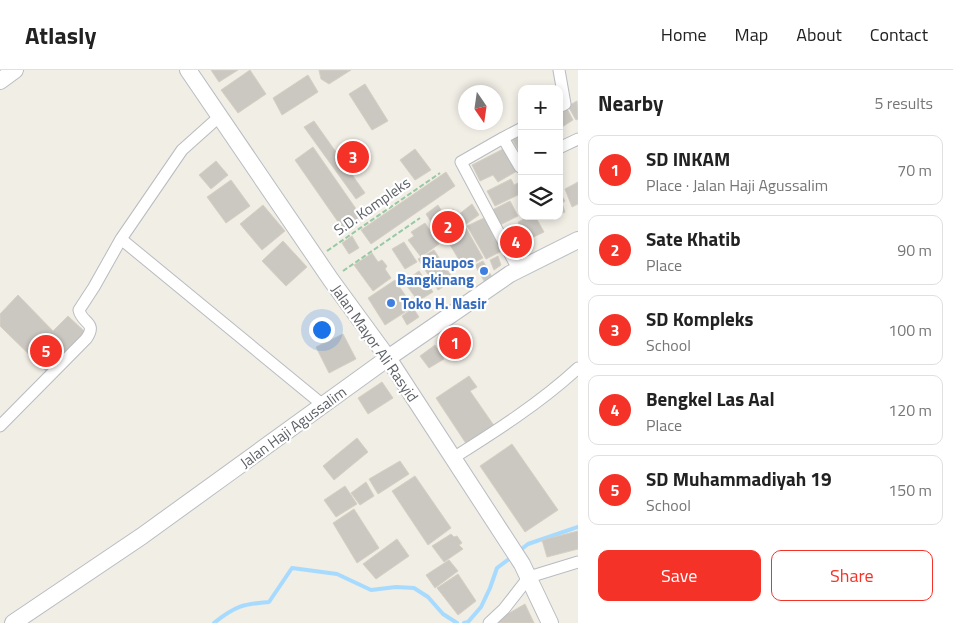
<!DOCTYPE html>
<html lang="en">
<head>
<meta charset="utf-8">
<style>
  body { margin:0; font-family:"Titillium Web",sans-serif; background:#f6f6f6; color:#222 }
  .controls { position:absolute; right:15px; top:15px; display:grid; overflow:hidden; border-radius:10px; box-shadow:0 2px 8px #0003 }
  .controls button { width:45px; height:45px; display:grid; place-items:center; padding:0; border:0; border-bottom:1px solid #e0e0e0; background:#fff; color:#222; font:25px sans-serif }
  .compass { position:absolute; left:458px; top:15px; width:45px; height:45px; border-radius:50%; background:#fff; box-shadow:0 2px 8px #0003; rotate:167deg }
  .you { position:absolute; left:321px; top:259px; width:18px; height:18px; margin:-12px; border:4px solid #fff; border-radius:50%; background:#1a73e8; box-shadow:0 0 0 8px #1a73e833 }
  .badge { display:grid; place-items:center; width:32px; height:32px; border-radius:50%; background:#f53227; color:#fff; font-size:16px; font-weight:700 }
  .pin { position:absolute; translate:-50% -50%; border:2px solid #fff; box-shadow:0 1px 5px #0006 }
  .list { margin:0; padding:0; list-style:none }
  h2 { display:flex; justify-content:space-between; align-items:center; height:65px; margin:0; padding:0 20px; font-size:21px }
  h2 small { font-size:16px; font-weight:400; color:#767676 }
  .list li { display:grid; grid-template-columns:32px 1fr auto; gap:15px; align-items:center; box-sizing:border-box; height:70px; margin:0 10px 10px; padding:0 10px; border:1px solid #e0e0e0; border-radius:10px }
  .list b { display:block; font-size:19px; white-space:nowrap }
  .list p { margin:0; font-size:16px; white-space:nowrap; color:#767676 }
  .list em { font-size:16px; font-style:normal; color:#767676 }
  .actions { display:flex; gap:10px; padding:15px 20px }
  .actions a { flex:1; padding:11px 0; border:1px solid #f53227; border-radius:10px; text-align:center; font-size:18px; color:#f53227 }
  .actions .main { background:#f53227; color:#fff }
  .icon { flex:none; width:28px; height:28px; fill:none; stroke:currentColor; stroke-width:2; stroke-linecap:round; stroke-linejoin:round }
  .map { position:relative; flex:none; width:578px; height:553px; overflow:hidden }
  header { display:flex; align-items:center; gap:30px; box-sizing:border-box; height:70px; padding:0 25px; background:#fff; border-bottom:1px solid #e0e0e0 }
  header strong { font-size:24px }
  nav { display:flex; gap:28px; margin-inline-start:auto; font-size:18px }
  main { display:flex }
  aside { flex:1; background:#fff }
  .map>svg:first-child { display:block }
</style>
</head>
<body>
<header>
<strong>Atlasly</strong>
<nav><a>Home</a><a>Map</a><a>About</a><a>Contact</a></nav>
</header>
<main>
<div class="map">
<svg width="578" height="553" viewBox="0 0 578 553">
  <rect width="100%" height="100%" fill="#f0eee5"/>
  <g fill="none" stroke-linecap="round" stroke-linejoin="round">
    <path stroke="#a7daff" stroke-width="4" d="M518,482L528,474L578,457
      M214,553C235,536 243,534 269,532L292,498L337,504L371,520L396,517L414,518L428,527L443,544L457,553
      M464,553L468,552L481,537L490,518L497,498L513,486"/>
  </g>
  <path fill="#cbc8c2" stroke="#d6cfc3" d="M211,0H238L219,12Z
    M250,0L266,24L238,43L221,20Z
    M319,0H351L329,14L321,9Z
    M308,5L318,22L282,45L273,28Z
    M365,14L388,51L372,60L349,24Z
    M577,31L578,49L576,50L568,36Z
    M565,35L573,50L562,57L559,52V38Z
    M314,51L365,123L356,129L304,57Z
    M522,60V86L510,66Z
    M313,77L361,146L343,159L295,90Z
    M415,79L431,100L415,110L400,90Z
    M503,79L517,101L498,112L493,105L480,111L472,95Z
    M216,91L228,105L211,119L199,105Z
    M446,102L455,116L371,174L361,160Z
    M511,109L514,115L522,111V123L495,136L487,121Z
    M231,110L250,136L226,153L207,127Z
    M578,112V134L572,137L565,119Z
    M559,121L565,131L562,133L565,142L559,145Z
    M510,131L518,146L498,156L490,141Z
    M472,134L479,145L443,170L426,144L438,135L444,145L453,139L458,145Z
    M263,135L285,161L262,180L240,154Z
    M530,146H535L544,162L527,170L518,152Z
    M484,148L502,181L486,189L467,156Z
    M425,153L439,174L421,187L408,170L414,166L411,162Z
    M466,158L483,188L464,198L447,170Z
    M522,162L527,173L511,182L506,171Z
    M352,166L359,178L349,184L342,173Z
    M283,171L307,197L286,216L262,191Z
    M404,172L417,192L405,199L392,179Z
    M434,180L454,210L438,220L418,189Z
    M372,183L378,192L382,190L387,196L385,199L391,208L373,221L354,195Z
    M498,186L501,195L494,200L490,190Z
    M483,191L492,207L484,211L475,195Z
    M419,201L433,222L418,231L404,212Z
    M395,210L413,237L385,255L368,228Z
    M18,225L53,261L68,246L85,262L46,301L0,256V244Z
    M413,238L419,247L407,255L402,246Z
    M457,260L468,274L451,285L441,273Z
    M343,264L356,289L329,303L316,277Z
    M435,275L444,289L429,298L420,286Z
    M469,306L477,317L470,321L495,357L467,375L436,328Z
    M382,312L393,328L368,344L358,328Z
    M357,368L368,382L334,410L323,396Z
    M512,374L558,440L525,462L480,396Z
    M400,391L409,404L378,424L369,409Z
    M415,406L451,458L428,475L392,421Z
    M366,412L374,426L360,435L351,423Z
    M345,416L357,434L336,447L324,430Z
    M354,439L379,478L357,493L333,453Z
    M578,461V479L547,487L542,470Z
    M451,464L454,467L457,466L462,473L459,475L463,479L444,492L432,476Z
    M397,469L409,486L376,509L363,494Z
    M449,490L458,501L435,518L426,505Z
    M458,504L476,531L458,545L437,518Z
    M525,534L534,553H498L497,550Z"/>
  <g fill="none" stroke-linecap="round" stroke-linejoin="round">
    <defs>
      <path id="street" d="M559,0L565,34L559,37
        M503,68L522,58
        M559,78L578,69
        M121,169L323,335
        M518,199L461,92L503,68L520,97L522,96
        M0,356L86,269C98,252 82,254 79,240L94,217L121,169L182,80L220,46
        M453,388C496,361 540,333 578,298
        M489,553L504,539L529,507L578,492"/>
      <path id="secondary" d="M188,0L331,210L388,288L522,494L550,553
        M0,11L15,0
        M13,553L142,466L388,288L510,204L578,170"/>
    </defs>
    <use href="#street" stroke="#b8bbc0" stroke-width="13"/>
    <use href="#secondary" stroke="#b9bcc2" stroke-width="18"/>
    <path stroke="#98c8a4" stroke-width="2" stroke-dasharray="5 2.5" stroke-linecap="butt" d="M327,181L440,103
      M343,201L420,148"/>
    <use href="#street" stroke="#fff" stroke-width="11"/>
    <use href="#secondary" stroke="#fff" stroke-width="16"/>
  </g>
  <g fill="#3f7fe0" stroke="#fff" stroke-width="2">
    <circle cx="484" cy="201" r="5"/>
    <circle cx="391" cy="233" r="5"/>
  </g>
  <g text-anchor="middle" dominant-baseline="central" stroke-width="4.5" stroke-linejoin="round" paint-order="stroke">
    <g font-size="15" fill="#5d6167" stroke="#fff">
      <text transform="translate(372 136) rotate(-35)">S.D. Kompleks</text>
      <text transform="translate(375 273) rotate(55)">Jalan Mayor Ali Rasyid</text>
      <text transform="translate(293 357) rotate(-36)">Jalan Haji Agussalim</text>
    </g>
    <g font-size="15" font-weight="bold" fill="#366cbe" stroke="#fff" text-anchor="end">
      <text x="474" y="192">Riaupos<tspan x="474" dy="17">Bangkinang</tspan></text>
      <text x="401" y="233" text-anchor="start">Toko H. Nasir</text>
    </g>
  </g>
</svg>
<div class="controls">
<button>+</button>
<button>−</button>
<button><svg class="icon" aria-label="layers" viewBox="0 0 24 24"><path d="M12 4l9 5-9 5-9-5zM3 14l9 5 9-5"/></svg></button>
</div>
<svg class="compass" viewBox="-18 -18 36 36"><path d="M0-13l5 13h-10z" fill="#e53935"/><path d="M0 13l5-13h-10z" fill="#767676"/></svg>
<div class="you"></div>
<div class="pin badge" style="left:455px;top:273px">1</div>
<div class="pin badge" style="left:448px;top:157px">2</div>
<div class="pin badge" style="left:353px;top:87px">3</div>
<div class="pin badge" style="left:516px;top:172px">4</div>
<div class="pin badge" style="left:46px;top:281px">5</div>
</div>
<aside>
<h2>Nearby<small>5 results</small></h2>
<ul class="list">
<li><span class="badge">1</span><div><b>SD INKAM</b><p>Place · Jalan Haji Agussalim</p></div><em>70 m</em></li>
<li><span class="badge">2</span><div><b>Sate Khatib</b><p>Place</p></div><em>90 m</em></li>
<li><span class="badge">3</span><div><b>SD Kompleks</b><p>School</p></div><em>100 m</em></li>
<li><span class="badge">4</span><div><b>Bengkel Las Aal</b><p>Place</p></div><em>120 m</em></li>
<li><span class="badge">5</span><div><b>SD Muhammadiyah 19</b><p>School</p></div><em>150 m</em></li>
</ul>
<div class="actions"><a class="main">Save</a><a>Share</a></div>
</aside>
</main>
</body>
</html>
